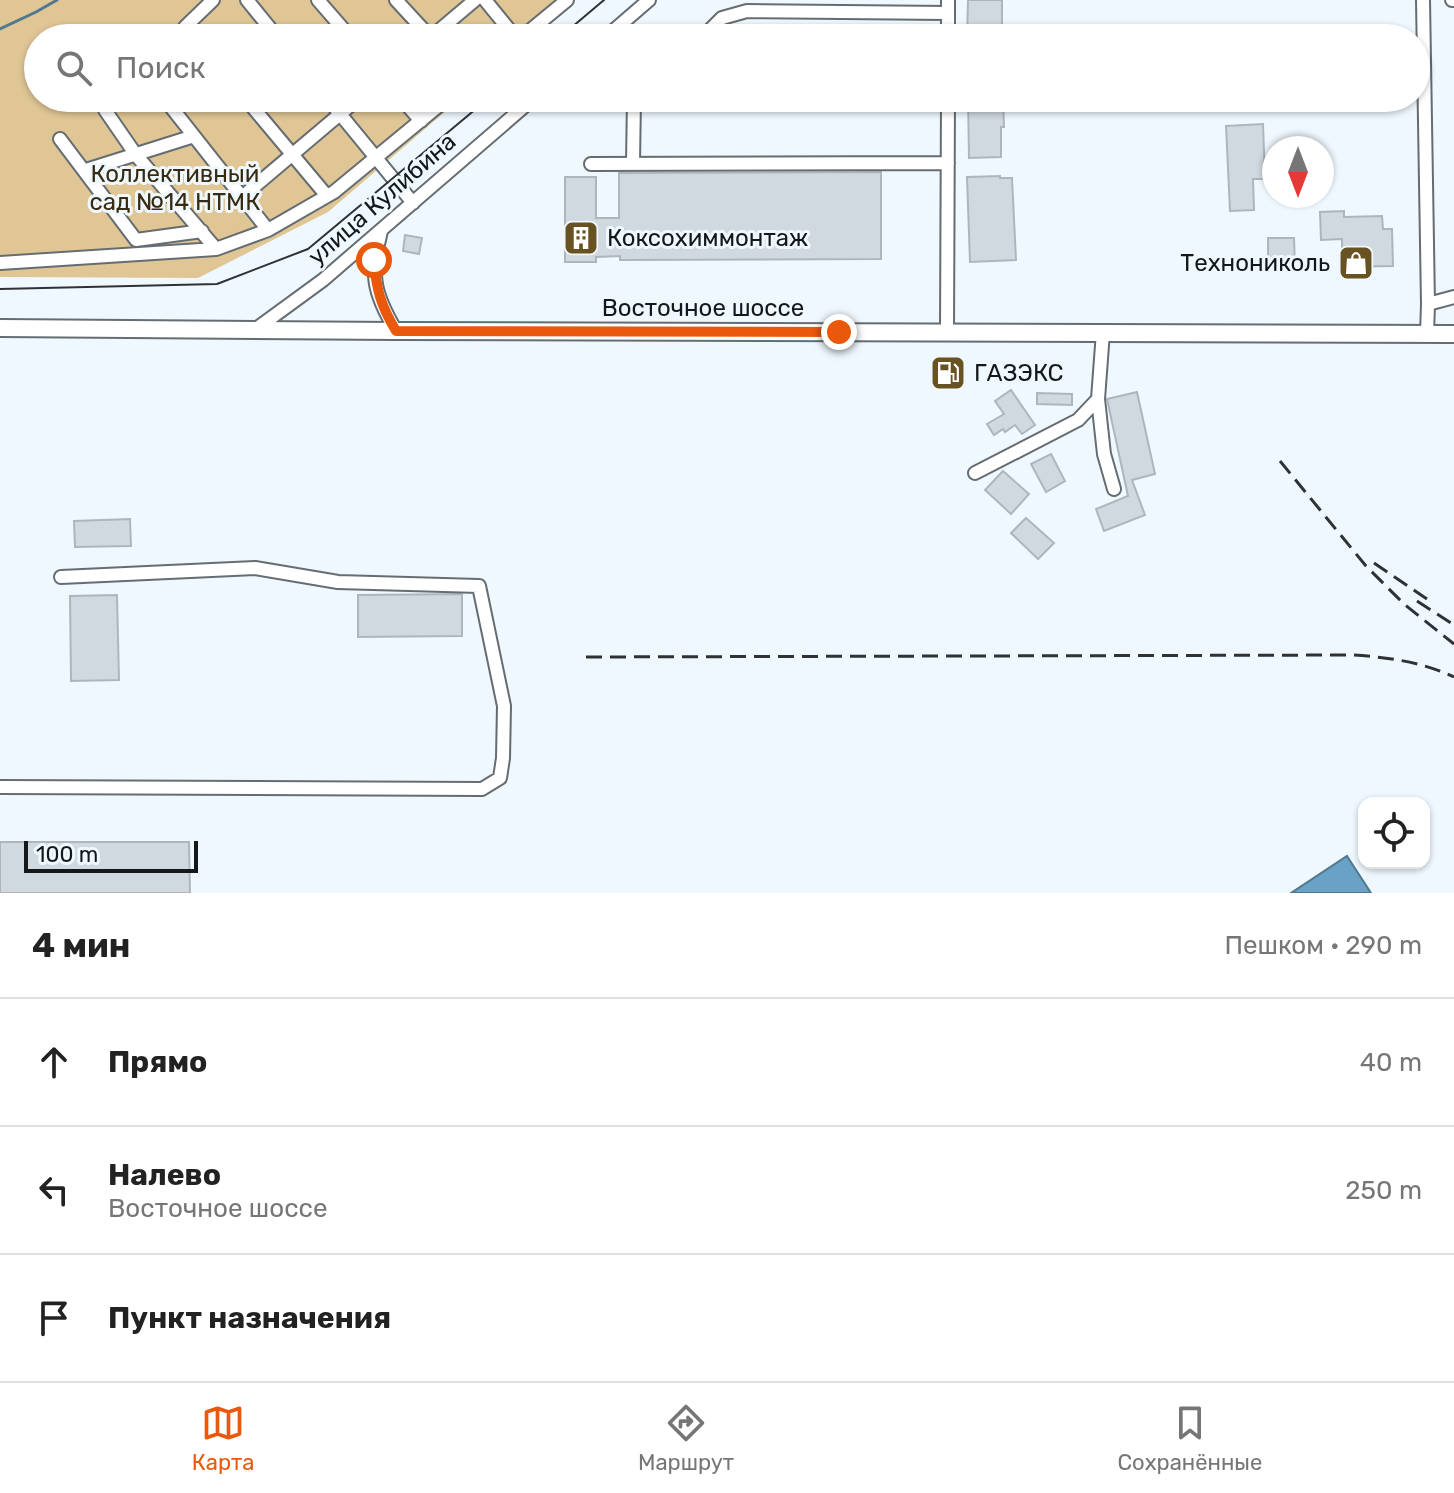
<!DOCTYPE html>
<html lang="ru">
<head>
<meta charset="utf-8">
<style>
  body { margin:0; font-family:Rubik,sans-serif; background:#f2f2f2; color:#222 }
  .controls { position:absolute; right:24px; bottom:24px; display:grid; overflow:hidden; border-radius:16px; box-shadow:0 2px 6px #0004 }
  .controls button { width:72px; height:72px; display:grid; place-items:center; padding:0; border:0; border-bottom:2px solid #e0e0e0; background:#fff; color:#222; font:40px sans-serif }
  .compass { position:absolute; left:1262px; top:136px; width:72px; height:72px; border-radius:50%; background:#fff; box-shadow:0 2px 6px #0004; rotate:180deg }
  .scale { position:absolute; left:24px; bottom:20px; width:174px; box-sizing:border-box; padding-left:8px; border:4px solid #14181a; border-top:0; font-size:22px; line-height:28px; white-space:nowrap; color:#14181a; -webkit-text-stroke:6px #eff8fe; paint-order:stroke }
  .stop { position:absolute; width:24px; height:24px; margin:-18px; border:6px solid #ea580c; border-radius:50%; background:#fff }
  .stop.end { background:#ea580c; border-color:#fff; box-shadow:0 2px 8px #0008 }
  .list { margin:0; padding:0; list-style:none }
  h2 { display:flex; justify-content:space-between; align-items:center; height:104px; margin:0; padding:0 32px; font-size:34px }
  h2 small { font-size:26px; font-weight:400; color:#767676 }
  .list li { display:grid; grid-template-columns:52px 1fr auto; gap:24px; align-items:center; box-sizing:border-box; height:128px; padding:0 32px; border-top:2px solid #e0e0e0 }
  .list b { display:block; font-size:30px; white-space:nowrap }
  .list p { margin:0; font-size:26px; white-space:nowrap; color:#767676 }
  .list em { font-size:26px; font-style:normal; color:#767676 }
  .icon { flex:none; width:44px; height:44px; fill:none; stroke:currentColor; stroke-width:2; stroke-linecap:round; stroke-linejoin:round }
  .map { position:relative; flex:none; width:1454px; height:893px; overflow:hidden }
  .search { position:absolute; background:#fff; box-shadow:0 2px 6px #0004; left:24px; right:24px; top:24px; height:88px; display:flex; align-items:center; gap:20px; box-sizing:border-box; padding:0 28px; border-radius:44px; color:#767676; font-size:30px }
  .sheet { height:488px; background:#fff }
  nav { display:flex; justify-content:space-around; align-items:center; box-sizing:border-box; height:112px; border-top:2px solid #e0e0e0; background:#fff; font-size:22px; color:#767676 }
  nav a { display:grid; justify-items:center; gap:4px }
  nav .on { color:#ea580c }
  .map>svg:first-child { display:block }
</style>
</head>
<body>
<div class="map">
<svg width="1454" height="893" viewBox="0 0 1454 893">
  <rect width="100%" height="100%" fill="#eff8fe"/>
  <path fill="#e0c695" d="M0,0H574L530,38H38V98H461L328,212L198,278L0,277Z"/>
  <path fill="#69a2c4" stroke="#507991" stroke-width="2" d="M1347,856L1371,893H1291Z"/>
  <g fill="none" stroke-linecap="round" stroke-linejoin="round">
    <path stroke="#507991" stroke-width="3" d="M0,29L36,12L57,0"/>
  </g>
  <path fill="#d0d9df" stroke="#aeb6bc" stroke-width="2" d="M968,0H1002V38H967Z
    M968,98H1003L1004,127H1001V157L969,158Z
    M1263,124L1265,179H1253L1254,210L1230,211L1226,126Z
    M881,172V259L620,260V256L596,257V262H565V177H596V218H619V173Z
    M1000,176V178H1012L1016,260L970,262L967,177Z
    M1344,211V217L1382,216L1383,229H1392L1393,266L1342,267V239L1321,240L1320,212Z
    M405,235L422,238L419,254L403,251Z
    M1268,238H1294L1295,267H1268Z
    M939,366H958V378H939Z
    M1011,390L1035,425L1022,434L1015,425L1005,432L1003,429L994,435L987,424L1004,414L995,401Z
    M1137,392L1155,474L1132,480L1145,515L1104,531L1096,509L1128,496L1107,399Z
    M1037,393L1072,394V405L1037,404Z
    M1051,454L1065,481L1046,492L1031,464Z
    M1003,471L1029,494L1011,514L985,490Z
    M1026,518L1054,543L1038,559L1011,533Z
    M130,519L131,546L75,547L74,521Z
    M462,594V636L358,637V595Z
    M117,595L119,680L71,681L70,596Z
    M0,842H189L190,893H0Z"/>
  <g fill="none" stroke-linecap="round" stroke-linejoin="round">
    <defs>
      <path id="minor" d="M247,0L278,38
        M318,0L351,38
        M396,0L431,38
        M485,0L516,38
        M948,0V38
        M1423,0L1428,304L1427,334
        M1452,0H1454
        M194,38L185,27L213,0
        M430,38L475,0
        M521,38L567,0
        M605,38L649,0
        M702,38L722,18L747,11L948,13
        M164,98L268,230
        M245,98L327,196
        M327,98L413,203
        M401,98L421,121
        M105,110L136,155L216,249
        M60,139L136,240L202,231
        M591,164L948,163
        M633,164L634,98
        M86,170L194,136
        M242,197L359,98
        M381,231C370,275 373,292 396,331
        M0,263L216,249L268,230L334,192L448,98
        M1428,304L1454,297
        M256,329L323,280L534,98
        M947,332L948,98
        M1103,332L1098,399L1104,454L1114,489
        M975,473L1078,420L1098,399
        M0,787L482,789L500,778L503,758L504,706L479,586L338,582L255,568L61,577"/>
      <path id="major" d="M0,328L396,331L1454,334"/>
    </defs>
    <use href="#minor" stroke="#656d72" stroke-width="16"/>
    <use href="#major" stroke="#656d72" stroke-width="20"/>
    <use href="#minor" stroke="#fff" stroke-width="12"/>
    <use href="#major" stroke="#fff" stroke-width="16"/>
    <path stroke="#2e3235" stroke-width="2" d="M559,38L604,0
      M0,289L217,284L308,249L489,98"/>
    <path stroke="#2e3235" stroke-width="3" stroke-dasharray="16 8" stroke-linecap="butt" d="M1280,461L1366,566L1404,604L1454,644
      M1374,563L1433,603
      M1417,601L1454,625
      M586,657L1352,655C1387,657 1422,662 1454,677"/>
  </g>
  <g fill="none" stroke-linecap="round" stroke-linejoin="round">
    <path stroke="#ea580c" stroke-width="10" d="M374,260C376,289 381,306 396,331L839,332"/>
  </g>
  <defs>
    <symbol id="building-square" viewBox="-11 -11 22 22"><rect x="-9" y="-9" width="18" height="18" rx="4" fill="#695222" stroke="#eff8fe"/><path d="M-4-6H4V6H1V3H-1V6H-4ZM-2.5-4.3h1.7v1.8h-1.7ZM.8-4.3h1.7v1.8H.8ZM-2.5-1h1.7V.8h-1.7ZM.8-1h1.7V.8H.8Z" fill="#fff"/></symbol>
    <symbol id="shop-square" viewBox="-11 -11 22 22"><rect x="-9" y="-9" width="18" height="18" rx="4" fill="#695222" stroke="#eff8fe"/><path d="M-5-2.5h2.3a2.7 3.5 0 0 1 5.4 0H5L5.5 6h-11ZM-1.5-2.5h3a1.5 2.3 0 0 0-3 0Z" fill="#fff"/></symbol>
    <symbol id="fuel-square" viewBox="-11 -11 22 22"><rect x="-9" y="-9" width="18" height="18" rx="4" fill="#695222" stroke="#eff8fe"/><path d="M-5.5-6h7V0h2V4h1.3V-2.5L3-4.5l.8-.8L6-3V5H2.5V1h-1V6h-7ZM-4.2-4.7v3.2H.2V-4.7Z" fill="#fff"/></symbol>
  </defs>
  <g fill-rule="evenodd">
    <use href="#building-square" x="561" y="218" width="40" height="40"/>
    <use href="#shop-square" x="1336" y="243" width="40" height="40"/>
    <use href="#fuel-square" x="928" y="353" width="40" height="40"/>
  </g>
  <g text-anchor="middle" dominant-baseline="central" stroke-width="6" stroke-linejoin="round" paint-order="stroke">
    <g font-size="24" fill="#382b12" stroke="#eff8fe">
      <text x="175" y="174">Коллективный<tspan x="175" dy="28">сад №14 НТМК</tspan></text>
    </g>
    <g font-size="24" fill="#14181a" stroke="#eff8fe">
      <text transform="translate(382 199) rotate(-41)">улица Кулибина</text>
      <text x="703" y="308">Восточное шоссе</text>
    </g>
    <g font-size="24" fill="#14181a" stroke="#eff8fe" text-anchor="start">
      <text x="607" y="238">Коксохиммонтаж</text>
      <text x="1330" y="263" text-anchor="end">Технониколь</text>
      <text x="974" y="373">ГАЗЭКС</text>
    </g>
  </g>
</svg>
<div class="controls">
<button><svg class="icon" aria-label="locate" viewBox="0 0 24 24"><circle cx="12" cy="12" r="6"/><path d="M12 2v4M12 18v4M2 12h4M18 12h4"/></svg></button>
</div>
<svg class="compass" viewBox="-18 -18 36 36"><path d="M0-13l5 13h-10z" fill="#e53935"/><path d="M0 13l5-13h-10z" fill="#767676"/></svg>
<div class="scale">100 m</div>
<div class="stop" style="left:374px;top:260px"></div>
<div class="stop end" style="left:839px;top:332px"></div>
<div class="search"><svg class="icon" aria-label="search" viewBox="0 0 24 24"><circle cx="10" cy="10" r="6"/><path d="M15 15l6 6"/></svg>Поиск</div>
</div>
<section class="sheet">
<h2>4 мин<small>Пешком · 290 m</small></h2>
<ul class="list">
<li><svg class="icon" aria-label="ahead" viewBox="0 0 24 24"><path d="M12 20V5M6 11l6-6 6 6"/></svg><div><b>Прямо</b></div><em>40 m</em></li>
<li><svg class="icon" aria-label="left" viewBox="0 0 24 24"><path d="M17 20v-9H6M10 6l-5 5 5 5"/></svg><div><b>Налево</b><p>Восточное шоссе</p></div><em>250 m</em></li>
<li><svg class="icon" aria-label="arrive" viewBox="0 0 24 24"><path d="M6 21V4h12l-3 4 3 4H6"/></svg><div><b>Пункт назначения</b></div></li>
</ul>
</section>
<nav>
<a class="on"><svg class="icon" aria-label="map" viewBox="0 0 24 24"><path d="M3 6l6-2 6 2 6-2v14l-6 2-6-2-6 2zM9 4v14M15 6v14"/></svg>Карта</a>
<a><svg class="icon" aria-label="directions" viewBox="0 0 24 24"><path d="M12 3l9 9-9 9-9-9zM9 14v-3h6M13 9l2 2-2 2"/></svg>Маршрут</a>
<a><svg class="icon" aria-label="saved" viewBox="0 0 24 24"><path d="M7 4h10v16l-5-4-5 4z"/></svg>Сохранённые</a>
</nav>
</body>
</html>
